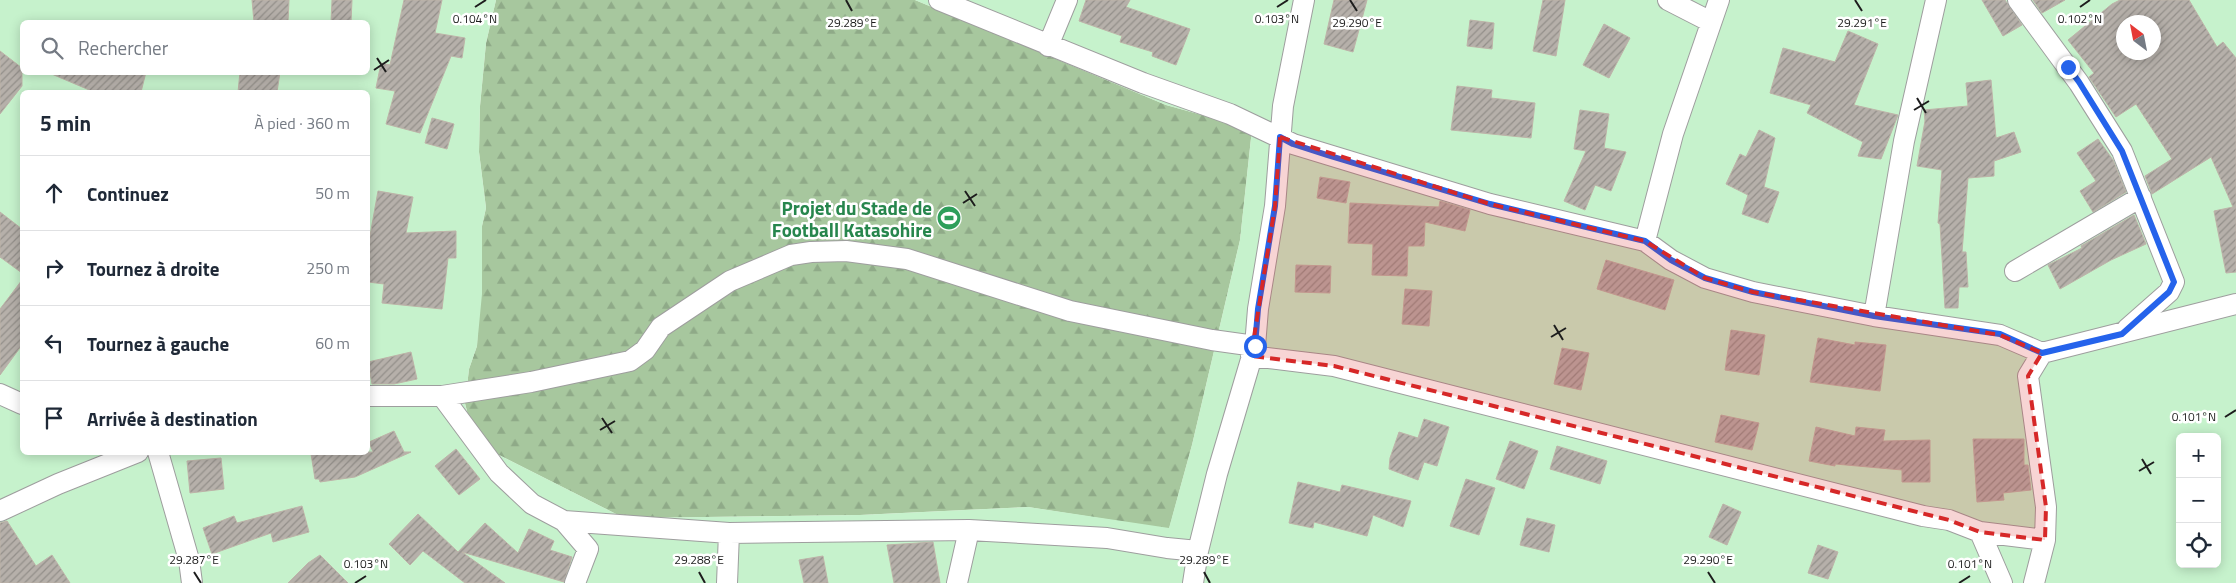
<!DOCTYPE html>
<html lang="fr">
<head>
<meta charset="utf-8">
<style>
  body { margin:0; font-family:"Titillium Web",sans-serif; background:#f6f6f7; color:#1f2937 }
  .controls { position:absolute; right:15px; bottom:15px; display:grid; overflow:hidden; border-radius:8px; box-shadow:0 2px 12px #0003 }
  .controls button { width:45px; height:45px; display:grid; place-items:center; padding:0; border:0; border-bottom:1px solid #e0e1e3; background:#fff; color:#1f2937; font:25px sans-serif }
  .compass { position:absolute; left:2116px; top:15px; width:45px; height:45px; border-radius:50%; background:#fff; box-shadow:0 2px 12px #0003; rotate:328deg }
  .stop { position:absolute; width:15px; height:15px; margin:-11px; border:4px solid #2563eb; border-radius:50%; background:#fff }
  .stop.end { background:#2563eb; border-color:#fff; box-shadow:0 1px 5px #0008 }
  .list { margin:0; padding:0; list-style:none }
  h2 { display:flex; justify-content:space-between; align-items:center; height:65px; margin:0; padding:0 20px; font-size:21px }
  h2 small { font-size:16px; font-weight:400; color:#747a83 }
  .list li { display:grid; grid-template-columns:32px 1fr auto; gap:15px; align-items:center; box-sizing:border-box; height:75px; padding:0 20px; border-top:1px solid #e0e1e3 }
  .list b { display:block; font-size:19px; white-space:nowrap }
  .list em { font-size:16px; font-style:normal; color:#747a83 }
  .icon { flex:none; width:28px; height:28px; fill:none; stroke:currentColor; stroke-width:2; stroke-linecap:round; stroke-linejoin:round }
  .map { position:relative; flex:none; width:2236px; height:583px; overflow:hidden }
  .search { position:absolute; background:#fff; box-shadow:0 2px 12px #0003; left:20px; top:20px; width:350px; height:55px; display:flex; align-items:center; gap:12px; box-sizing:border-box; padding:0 18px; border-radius:8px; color:#747a83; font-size:19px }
  .panel { position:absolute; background:#fff; box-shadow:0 2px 12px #0003; left:20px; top:90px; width:350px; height:365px; border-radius:8px }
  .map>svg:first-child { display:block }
</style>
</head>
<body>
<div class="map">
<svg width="2236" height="583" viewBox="0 0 2236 583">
  <defs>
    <pattern id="forest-firs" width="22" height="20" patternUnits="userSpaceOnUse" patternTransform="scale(1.25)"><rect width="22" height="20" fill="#a7c79e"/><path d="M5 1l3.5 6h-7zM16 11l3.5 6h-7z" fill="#8faa88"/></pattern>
    <pattern id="building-hatch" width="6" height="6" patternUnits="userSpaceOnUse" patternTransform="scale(1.25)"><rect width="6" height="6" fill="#b6b0aa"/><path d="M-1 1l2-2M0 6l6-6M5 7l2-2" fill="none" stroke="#938f8a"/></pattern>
  </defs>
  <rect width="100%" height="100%" fill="#edebe4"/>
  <path fill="url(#forest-firs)" d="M496,0H915L1166,105L1252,129L1240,240L1192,445L1169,529L1028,507L860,515L624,518L497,454L468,415L465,403L469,369L477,346L482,226L486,208L479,152L480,106L486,43Z"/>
  <path fill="#c6f2cc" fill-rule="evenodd" d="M0,0H496L486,43L480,106L479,152L486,208L482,226V294L477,346L469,369L465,404L468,415L497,454L624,518L860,515L1028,507L1169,528L1192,445L1240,240L1252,129L1166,105L915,0H2236V583H0ZM22,22H368V72H22ZM2124,22H2154V52H2124ZM22,92H368V452H22ZM2180,437H2217V564H2180Z"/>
  <path fill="url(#building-hatch)" stroke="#bdb3a8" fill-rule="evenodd" d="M252,0H289L288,22H254Z
    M332,0H352L351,22H331Z
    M404,0H442L435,33L465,38L462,58L451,56L420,133L386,124L395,91L376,88L381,63L390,65Z
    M1086,0H1130L1126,7L1190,29L1176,65L1152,56L1153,52L1120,42L1122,36L1079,21Z
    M1334,0H1367L1353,52L1324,44Z
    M1543,0H1565L1556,56L1533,51Z
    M1982,0H2005L2022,25L2003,36Z
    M2033,0H2065L2042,13Z
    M2120,0H2189L2217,47L2223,42L2236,58V272L2226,273L2214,211L2233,207L2211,157L2152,194L2145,176L2172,159L2136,104L2116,117L2089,77L2094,73L2068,40L2112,4ZM2124,22H2154V52H2124Z
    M1470,20L1494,23L1492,49L1467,46Z
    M1604,24L1630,38L1609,78L1583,65Z
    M1848,31L1878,44L1854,105L1898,115L1881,159L1858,156L1863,142L1807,113L1811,105L1770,93L1783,48L1835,62Z
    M0,51L22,68V86L0,114Z
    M47,72H146L141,92H94Z
    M240,72H280L277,92H238Z
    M1991,80L1996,138L2014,132L2021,152L1994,161V176L1968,178L1962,252H1966L1968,287H1959L1958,308H1945L1940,224L1938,223L1942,170L1917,166L1925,121L1924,110L1968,106L1966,83Z
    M1457,86L1492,90L1491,98L1535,103L1531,138L1451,130Z
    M1580,110L1609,114L1604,148L1626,152L1611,191L1595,185L1585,210L1564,201L1586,151L1574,149Z
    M432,118L454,124L447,149L425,143Z
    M1759,130L1775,138L1764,187L1779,192L1768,223L1742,214L1748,195L1726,184L1740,154L1746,157Z
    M2098,139L2113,160L2126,192L2093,212L2080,191L2096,181L2077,153Z
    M1320,177L1350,182L1346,203L1317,198Z
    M378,191L413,197L406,233L456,231V258H448L442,309L382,303L384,284L368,282V247Z
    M1440,201L1470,210L1465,231L1425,222L1424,246H1408L1407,276L1372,275L1373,244L1348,243L1350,203L1439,207Z
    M0,212L22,229V273L0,257Z
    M2134,215L2146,244L2111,260L2060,289L2048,265L2082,248L2081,246Z
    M1606,260L1674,280L1665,310L1597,289Z
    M1296,265L1331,266L1330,293L1295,292Z
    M22,280V345L0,375V309Z
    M1405,289L1432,291L1429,326L1402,324Z
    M1731,330L1765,335L1759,375L1725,370Z
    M1818,338L1855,345V342L1886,345L1880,391L1810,382Z
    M1562,348L1589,353L1581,390L1554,384Z
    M411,352L417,379L394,384H372L368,362Z
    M1721,415L1759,423L1752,450L1715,442Z
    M1424,419L1449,427L1437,466L1424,462L1418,480L1389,469L1390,458L1399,432L1418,438Z
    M1816,427L1855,436L1856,427L1885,430L1883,441L1930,440V482H1902V470L1835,464V466L1809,461Z
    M394,431L404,452H411L355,477L320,482L319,479H315L311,454L373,452L369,442Z
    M1973,439H2024V465H2028L2031,490L2003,493L2004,500L1977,502Z
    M1510,441L1538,451L1524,489L1496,479Z
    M1557,446L1607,461L1600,484L1550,469Z
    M456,449L480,479L459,495L435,466Z
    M221,458L224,489L190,493L187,461Z
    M1466,479L1495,488L1479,535L1450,526Z
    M1298,482L1340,492L1342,485L1411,501L1403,527L1373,515L1367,536L1314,522L1313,528L1289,523Z
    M1723,504L1741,512L1727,545L1709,537Z
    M302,506L309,532L273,542L271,533L212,554L203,528L234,516L237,523Z
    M418,514L458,552L485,523L518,553L529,529L554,541L550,550L572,557L564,582L462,552L505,583H465L423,551L410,565L389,544Z
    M1527,518L1555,525L1549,552L1520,545Z
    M7,521L36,566L52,555L70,583H0V523Z
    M933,542L940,583H894L887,545Z
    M1818,545L1838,552L1828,579L1808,573Z
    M320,555L348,583H288L308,563Z
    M823,556L828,583H804L799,560Z"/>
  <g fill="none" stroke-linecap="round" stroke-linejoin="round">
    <defs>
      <path id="minor" d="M939,0L1143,83L1230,114L1293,144L1490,204L1645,241L1671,260L1705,278L1753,292L1874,316L2000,335L2042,353
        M1668,0L1711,22
        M2018,0L2079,83L2122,151L2174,282L2169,292L2127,329
        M1048,46L1067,0
        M1645,241L1673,134L1719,0
        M2015,271L2141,197
        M1874,316L1904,141L1936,0
        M1251,356L1334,366L1923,516L1949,520L1980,532L2002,583
        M0,394L22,404
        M368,396H442L531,382L630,361L645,350L661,327L730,281L791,255L811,252L846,251L907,259L1070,311L1212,340L1255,346
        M442,396L499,473L532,504L564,521L729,533L969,530L1107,538L1167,548L1198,551
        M158,452L189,560L192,583
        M0,511L58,484L138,452
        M564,521L588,549L575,583
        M1980,532L2045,540
        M727,583L729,533
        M957,583L969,530
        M1193,583L1198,551L1217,474L1255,346L1258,309L1275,206L1283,106L1304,0
        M2034,583L2045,540L2046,507L2028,376L2042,353L2236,304"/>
    </defs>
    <use href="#minor" stroke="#9e9e9e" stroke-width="22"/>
    <use href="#minor" stroke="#fff" stroke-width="20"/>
  </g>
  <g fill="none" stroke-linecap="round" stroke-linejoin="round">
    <path stroke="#2563eb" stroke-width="6" d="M1255,346L1258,309L1275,206L1280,137L1293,144L1327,155L1490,204L1645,241L1671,260L1705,278L1753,292L1874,316L2000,334L2042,353L2122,334L2169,292L2174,282L2122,151L2079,82L2068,67"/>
  </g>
  <path fill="#d62828" fill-opacity="0.2" stroke="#d62828" stroke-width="4" stroke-dasharray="10 6" stroke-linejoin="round" d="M1280,137L1490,204L1645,241L1705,278L1753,292L2000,335L2042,353L2028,376L2046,507L2045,540L1980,532L1949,520L1334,366L1251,356L1275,206Z"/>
  <path fill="none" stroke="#1d1d1d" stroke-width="2" d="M846,0L852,11M1350,0L1357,11M1855,0L1862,11M475,7L486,0M1277,7L1288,0M2080,7L2090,0M377,58L386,72M374,70L389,60M1917,98L1926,113M1914,110L1929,101M965,191L975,206M963,203L977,194M1554,325L1563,340M1551,337L1566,328M2225,417L2236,410M602,418L612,433M600,430L615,421M2142,459L2151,474M2139,471L2154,462M194,572L201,583M699,572L705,583M1204,572L1210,583M1708,572L1715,583M355,583L366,576M1959,583L1970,576"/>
  <defs>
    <symbol id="stadium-disc" viewBox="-11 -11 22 22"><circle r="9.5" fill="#2e9e5b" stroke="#fff"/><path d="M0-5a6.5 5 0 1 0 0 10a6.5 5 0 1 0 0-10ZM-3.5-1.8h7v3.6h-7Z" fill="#fff"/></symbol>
  </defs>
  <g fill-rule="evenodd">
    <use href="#stadium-disc" x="935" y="204" width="28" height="28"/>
  </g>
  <g text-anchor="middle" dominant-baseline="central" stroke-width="5" stroke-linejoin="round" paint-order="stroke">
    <g font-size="19" font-weight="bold" fill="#27864d" stroke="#fff" text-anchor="end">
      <text x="932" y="207">Projet du Stade de<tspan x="932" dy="22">Football Katasohire</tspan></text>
    </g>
  </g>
  <g font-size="12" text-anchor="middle" fill="#1d1d1d" stroke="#fff" stroke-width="5" stroke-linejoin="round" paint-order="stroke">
    <text x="475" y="23">0.104°N</text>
    <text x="1277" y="23">0.103°N</text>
    <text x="2080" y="23">0.102°N</text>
    <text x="1357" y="27">29.290°E</text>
    <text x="852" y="27">29.289°E</text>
    <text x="1862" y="27">29.291°E</text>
    <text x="2194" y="421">0.101°N</text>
    <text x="194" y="564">29.287°E</text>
    <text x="699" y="564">29.288°E</text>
    <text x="1204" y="564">29.289°E</text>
    <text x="1708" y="564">29.290°E</text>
    <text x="366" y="568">0.103°N</text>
    <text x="1970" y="568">0.101°N</text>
  </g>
</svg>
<div class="controls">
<button>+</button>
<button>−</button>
<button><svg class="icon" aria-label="locate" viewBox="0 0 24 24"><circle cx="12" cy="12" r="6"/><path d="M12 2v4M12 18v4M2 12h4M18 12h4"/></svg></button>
</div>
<svg class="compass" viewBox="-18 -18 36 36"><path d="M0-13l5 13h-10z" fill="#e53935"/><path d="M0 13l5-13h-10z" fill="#747a83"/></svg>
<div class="stop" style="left:1255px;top:346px"></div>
<div class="stop end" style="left:2068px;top:67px"></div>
<div class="search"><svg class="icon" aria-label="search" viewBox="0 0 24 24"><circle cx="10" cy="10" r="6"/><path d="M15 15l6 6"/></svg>Rechercher</div>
<section class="panel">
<h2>5 min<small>À pied · 360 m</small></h2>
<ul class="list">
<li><svg class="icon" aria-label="ahead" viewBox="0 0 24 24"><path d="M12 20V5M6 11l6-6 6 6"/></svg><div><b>Continuez</b></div><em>50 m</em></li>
<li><svg class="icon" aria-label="right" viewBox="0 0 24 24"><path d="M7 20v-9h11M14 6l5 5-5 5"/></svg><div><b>Tournez à droite</b></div><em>250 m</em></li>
<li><svg class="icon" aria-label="left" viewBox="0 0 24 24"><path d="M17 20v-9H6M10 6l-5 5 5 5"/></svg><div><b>Tournez à gauche</b></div><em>60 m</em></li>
<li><svg class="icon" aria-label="arrive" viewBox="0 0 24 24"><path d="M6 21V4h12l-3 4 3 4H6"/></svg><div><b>Arrivée à destination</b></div></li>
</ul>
</section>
</div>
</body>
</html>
